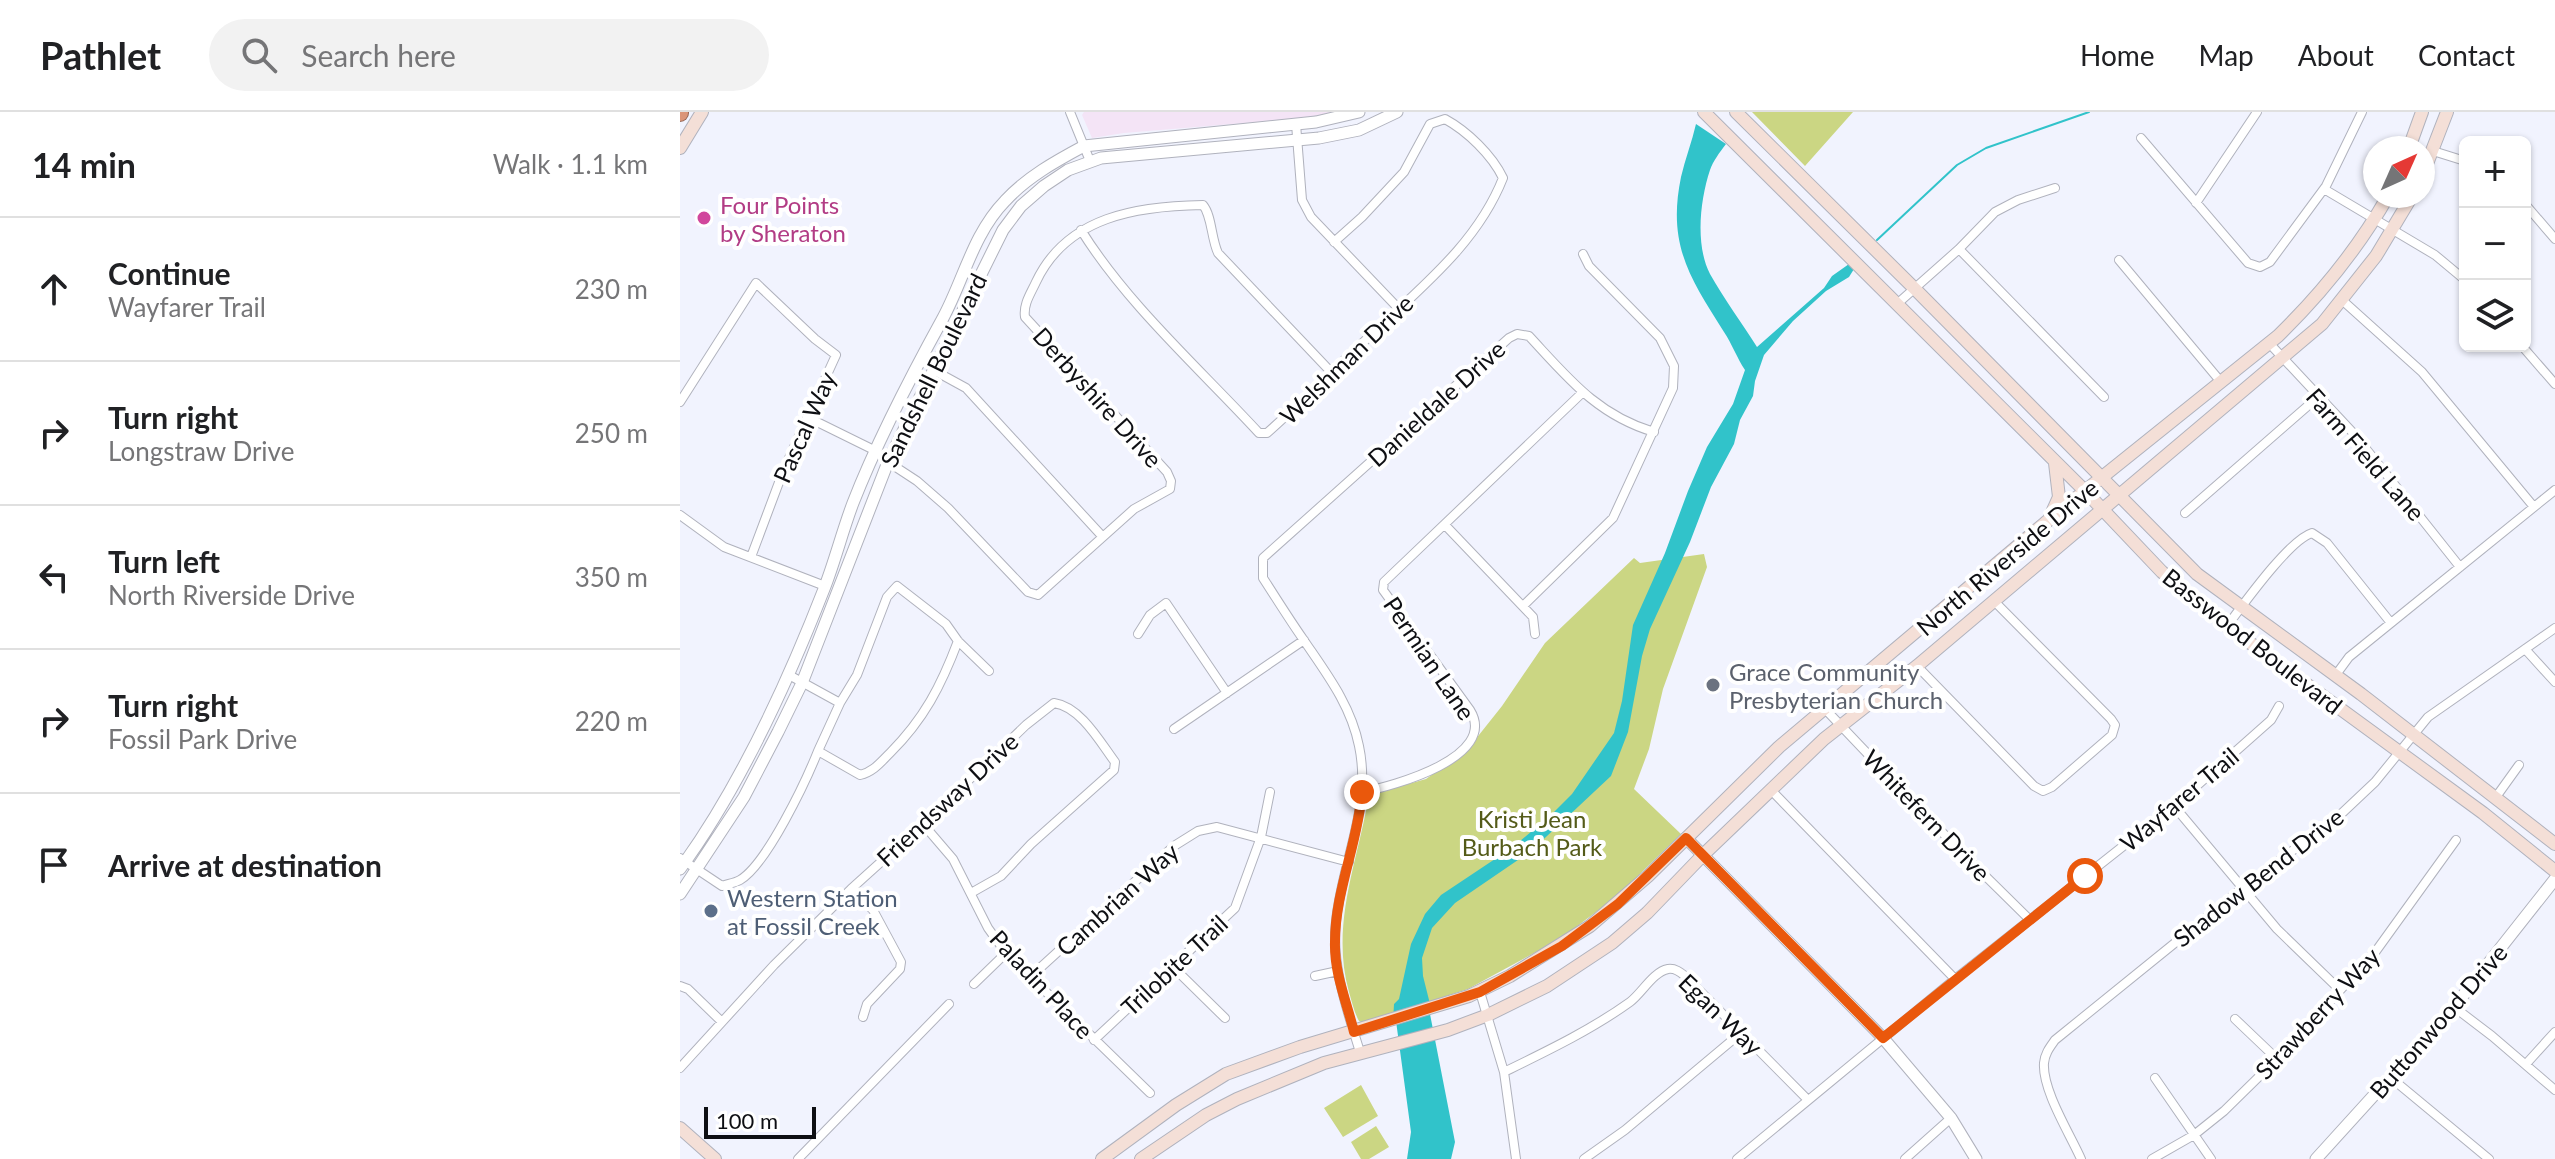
<!DOCTYPE html>
<html lang="en">
<head>
<meta charset="utf-8">
<style>
  body { margin:0; font-family:Lato,sans-serif; background:#f2f2f2; color:#202124 }
  .controls { position:absolute; right:24px; top:24px; display:grid; overflow:hidden; border-radius:12px; box-shadow:0 2px 6px #0004 }
  .controls button { width:72px; height:72px; display:grid; place-items:center; padding:0; border:0; border-bottom:2px solid #e0e0e0; background:#fff; color:#202124; font:40px sans-serif }
  .compass { position:absolute; left:1683px; top:24px; width:72px; height:72px; border-radius:50%; background:#fff; box-shadow:0 2px 6px #0004; rotate:45deg }
  .scale { position:absolute; left:24px; bottom:20px; width:112px; box-sizing:border-box; padding-left:8px; border:4px solid #0e0f13; border-top:0; font-size:22px; line-height:28px; white-space:nowrap; color:#0e0f13; -webkit-text-stroke:6px #fff; paint-order:stroke }
  .stop { position:absolute; width:24px; height:24px; margin:-18px; border:6px solid #ea580c; border-radius:50%; background:#fff }
  .stop.end { background:#ea580c; border-color:#fff; box-shadow:0 2px 8px #0008 }
  .list { margin:0; padding:0; list-style:none }
  h2 { display:flex; justify-content:space-between; align-items:center; height:104px; margin:0; padding:0 32px; font-size:34px }
  h2 small { font-size:26px; font-weight:400; color:#757577 }
  .list li { display:grid; grid-template-columns:52px 1fr auto; gap:24px; align-items:center; box-sizing:border-box; height:144px; padding:0 32px; border-top:2px solid #e0e0e0 }
  .list b { display:block; font-size:30px; white-space:nowrap }
  .list p { margin:0; font-size:26px; white-space:nowrap; color:#757577 }
  .list em { font-size:26px; font-style:normal; color:#757577 }
  .icon { flex:none; width:44px; height:44px; fill:none; stroke:currentColor; stroke-width:2; stroke-linecap:round; stroke-linejoin:round }
  .map { position:relative; flex:none; width:1875px; height:1047px; overflow:hidden }
  header { display:flex; align-items:center; gap:48px; box-sizing:border-box; height:112px; padding:0 40px; background:#fff; border-bottom:2px solid #e0e0e0 }
  header strong { font-size:38px }
  nav { display:flex; gap:44px; margin-inline-start:auto; font-size:28px }
  .search { width:560px; height:72px; background:#f2f2f2; display:flex; align-items:center; gap:20px; box-sizing:border-box; padding:0 28px; border-radius:44px; color:#757577; font-size:30px }
  main { display:flex }
  aside { flex:1; background:#fff }
  .map>svg:first-child { display:block }
</style>
</head>
<body>
<header>
<strong>Pathlet</strong>
<div class="search"><svg class="icon" aria-label="search" viewBox="0 0 24 24"><circle cx="10" cy="10" r="6"/><path d="M15 15l6 6"/></svg>Search here</div>
<nav><a>Home</a><a>Map</a><a>About</a><a>Contact</a></nav>
</header>
<main>
<aside>
<h2>14 min<small>Walk · 1.1 km</small></h2>
<ul class="list">
<li><svg class="icon" aria-label="ahead" viewBox="0 0 24 24"><path d="M12 20V5M6 11l6-6 6 6"/></svg><div><b>Continue</b><p>Wayfarer Trail</p></div><em>230 m</em></li>
<li><svg class="icon" aria-label="right" viewBox="0 0 24 24"><path d="M7 20v-9h11M14 6l5 5-5 5"/></svg><div><b>Turn right</b><p>Longstraw Drive</p></div><em>250 m</em></li>
<li><svg class="icon" aria-label="left" viewBox="0 0 24 24"><path d="M17 20v-9H6M10 6l-5 5 5 5"/></svg><div><b>Turn left</b><p>North Riverside Drive</p></div><em>350 m</em></li>
<li><svg class="icon" aria-label="right" viewBox="0 0 24 24"><path d="M7 20v-9h11M14 6l5 5-5 5"/></svg><div><b>Turn right</b><p>Fossil Park Drive</p></div><em>220 m</em></li>
<li><svg class="icon" aria-label="arrive" viewBox="0 0 24 24"><path d="M6 21V4h12l-3 4 3 4H6"/></svg><div><b>Arrive at destination</b></div></li>
</ul>
</aside>
<div class="map">
<svg width="1875" height="1047" viewBox="0 0 1875 1047">
  <rect width="100%" height="100%" fill="#f1f3fe"/>
  <path fill="#f4e4f6" d="M404,0H663L636,5L444,21L412,26L402,3Z"/>
  <path fill="#cbd683" d="M1072,0H1173L1125,54Z
    M1024,442L1027,455L983,577L969,637L954,677L1001,722L936,785L880,827L788,877L683,911L679,909C674,900 672,890 669,880C650,813 678,749 689,683L746,667L787,638L822,594L865,531L954,446L960,451Z
    M681,973L698,1004L663,1025L644,996Z
    M696,1014L709,1035L689,1047H681L671,1030Z"/>
  <path fill="#31c3ca" d="M1016,12L1046,32C1040,40 1033,49 1030,58C1020,88 1015,133 1030,162C1044,187 1062,211 1077,235L1144,176L1152,164L1169,152L1174,157L1169,165L1146,179L1113,209L1084,243L1075,269L1073,284L1060,308L1054,332L1031,375L1010,430L970,517L962,544L948,620L931,664L851,739L775,791L752,816L742,846L743,864L751,896L749,897L775,1030L771,1047H727L731,1020L716,909L713,910L714,892L719,887L731,832L745,802L761,783L833,735L871,703L892,682L934,621L942,589L953,513L985,441L1008,379L1027,335L1053,292L1065,258C1057,246 1052,232 1044,220C1010,166 987,133 1001,65C1005,47 1012,30 1016,12Z"/>
  <g fill="none" stroke-linecap="round" stroke-linejoin="round">
    <path stroke="#31c3ca" stroke-width="2" d="M1197,128L1277,53L1306,36L1409,0"/>
    <defs>
      <path id="minor" d="M390,0L410,49
        M616,12L622,88L631,105L719,197
        M1461,26L1568,151L1580,155L1590,150L1646,74L1682,0
        M1753,39L1785,49
        M1644,77L1755,143L1785,168
        M1516,91L1577,0
        M1845,92L1875,127
        M401,118C447,192 520,257 579,321H587C622,290 655,256 690,224C740,176 797,132 823,66C812,43 787,19 765,7L750,12L724,60L682,105L654,130
        M1279,137L1424,285
        M1439,148L1541,270
        M1662,188L1742,260L1854,395
        M1217,192L1279,137L1315,100L1338,88L1375,76
        M1589,231L1675,323L1780,455
        M1842,234L1875,272
        M255,259L286,276L422,424
        M0,290L76,171L135,227L156,243L104,357L71,445
        M127,305L196,339L208,350L237,369L268,396L348,480L358,483L454,397L490,377L491,369L487,360L345,205C343,192 351,181 356,170C387,104 458,94 523,93C532,104 531,126 538,141L651,260
        M1505,401L1638,285
        M0,403L44,435L145,474
        M765,413L853,505L855,522
        M843,494L933,406L993,276L994,254L980,226L909,154L903,142
        M1547,514C1563,493 1609,428 1632,421L1647,431L1711,511
        M458,522L470,503L486,491L547,581
        M278,529C261,574 244,607 210,641C200,651 193,660 180,663L138,639L160,591L177,563L207,485L217,474L266,512L278,529L309,559
        M1845,537L1875,570
        M1237,554L1354,674L1363,679L1372,675L1432,623L1435,613L1431,607L1314,489
        M109,563L160,591
        M1655,564L1669,545L1875,378
        M1146,598L1280,739L1349,807
        M494,617L624,528
        M1090,677L1275,867
        M682,680C714,674 819,645 790,598L703,478L704,470L902,281
        M1816,685L1839,653
        M1494,694L1597,817L1660,878
        M243,712L273,747L308,816L326,841L470,981
        M0,746L42,774C47,772 55,771 60,768C87,752 126,669 138,639
        M171,777L193,798L221,850L220,857L187,892L183,905
        M493,855L545,906
        M635,864L658,859
        M349,866L494,734L518,719L537,715L669,750
        M294,872L326,841
        M0,874L8,877L42,910
        M800,880L824,960L836,1047
        M1774,895L1812,924L1875,978
        M1555,907L1597,947
        M414,928L555,796L581,725L590,680
        M680,940C667,898 651,853 656,809C662,749 692,695 679,634C671,593 646,561 623,527C609,507 596,486 583,466V446L829,226L837,222L849,224C888,266 917,303 974,320
        M1846,952L1875,920
        M0,956L94,853L171,777L243,712L346,613L374,591C401,595 420,630 435,650L434,658L351,732L321,764L291,781
        M824,960C867,939 911,918 950,890C962,881 973,860 988,857C995,856 1000,860 1005,864L1128,988
        M1710,965L1809,1047
        M1475,966L1531,1047
        M118,1047L269,892
        M904,1047L945,1018L1062,920
        M1057,1047L1275,867L1494,694L1591,608L1599,594
        M1225,1047L1271,1006
        M1401,1047C1390,1022 1362,978 1364,951C1365,941 1370,935 1375,928L1564,775L1660,703L1695,670L1748,605L1875,516
        M1472,1047L1514,1023L1544,999L1597,947L1696,839L1776,728"/>
      <path id="tertiary" d="M1006,726L1203,926L1271,1006L1296,1047
        M0,757C60,675 107,572 144,477C155,449 162,420 173,391C198,327 230,266 263,206C284,167 293,122 325,89C347,65 376,49 404,34L636,10L679,0
        M0,782L64,685L98,620L122,571L208,350L323,118L341,94L364,74L388,58L421,46L639,26L679,18L717,0
        M1636,1047L1774,895L1875,767"/>
      <path id="secondary" d="M1024,0L1406,380L1482,460L1547,514L1803,701L1875,759
        M1056,0L1236,178L1517,462L1681,582L1875,732
        M0,36L22,0
        M1729,36L1742,0
        M1743,62L1767,0
        M1370,405L1379,385L1375,351
        M0,1016L35,1047
        M422,1047L496,993L546,962L620,935L789,884L830,864L910,814L968,764L1099,635L1365,411L1598,224C1640,183 1679,135 1708,84
        M461,1047L526,1003L557,987L644,951L768,918L808,903L867,874L932,831L967,801L1023,743L1144,627L1237,554L1642,212L1696,144L1732,84"/>
      <path id="motorway" d="M0,1V0"/>
    </defs>
    <use href="#minor" stroke="#b0b2bd" stroke-width="10"/>
    <use href="#tertiary" stroke="#b0b2bd" stroke-width="13"/>
    <use href="#secondary" stroke="#b0b2bd" stroke-width="14"/>
    <use href="#motorway" stroke="#936655" stroke-width="18"/>
    <use href="#minor" stroke="#fff" stroke-width="8"/>
    <use href="#tertiary" stroke="#fff" stroke-width="11"/>
    <use href="#secondary" stroke="#f4dfd7" stroke-width="12"/>
    <use href="#motorway" stroke="#db9579" stroke-width="16"/>
  </g>
  <g fill="none" stroke-linecap="round" stroke-linejoin="round">
    <path stroke="#ea580c" stroke-width="10" d="M682,680C678,731 655,779 655,830C654,861 667,891 674,920L800,880L882,834L938,792L1006,726L1203,926L1405,764"/>
  </g>
  <circle fill="#d1479c" stroke="#fff" stroke-width="3" cx="24" cy="106" r="8"/>
  <circle fill="#6b7280" stroke="#fff" stroke-width="3" cx="1033" cy="573" r="8"/>
  <circle fill="#5c6f8a" stroke="#fff" stroke-width="3" cx="31" cy="799" r="8"/>
  <g text-anchor="middle" dominant-baseline="central" stroke-width="8" stroke-linejoin="round" paint-order="stroke">
    <g font-size="24" fill="#b23c85" stroke="#fff" text-anchor="start">
      <text x="40" y="92">Four Points<tspan x="40" dy="28">by Sheraton</tspan></text>
    </g>
    <g font-size="24" fill="#0e0f13" stroke="#fff">
      <text transform="translate(666 247) rotate(-44)">Welshman Drive</text>
      <text transform="translate(253 258) rotate(-64)">Sandshell Boulevard</text>
      <text transform="translate(418 285) rotate(48)">Derbyshire Drive</text>
      <text transform="translate(756 291) rotate(-42)">Danieldale Drive</text>
      <text transform="translate(124 315) rotate(-66)">Pascal Way</text>
      <text transform="translate(1686 342) rotate(49)">Farm Field Lane</text>
      <text transform="translate(1327 445) rotate(-40)">North Riverside Drive</text>
      <text transform="translate(1573 529) rotate(38)">Basswood Boulevard</text>
      <text transform="translate(750 546) rotate(56)">Permian Lane</text>
      <text transform="translate(267 687) rotate(-43)">Friendsway Drive</text>
      <text transform="translate(1499 687) rotate(-40)">Wayfarer Trail</text>
      <text transform="translate(1247 703) rotate(46)">Whitefern Drive</text>
      <text transform="translate(1578 765) rotate(-38)">Shadow Bend Drive</text>
      <text transform="translate(437 787) rotate(-42)">Cambrian Way</text>
      <text transform="translate(494 853) rotate(-43)">Trilobite Trail</text>
      <text transform="translate(362 872) rotate(47)">Paladin Place</text>
      <text transform="translate(1637 901) rotate(-47)">Strawberry Way</text>
      <text transform="translate(1041 902) rotate(44)">Egan Way</text>
      <text transform="translate(1758 909) rotate(-49)">Buttonwood Drive</text>
    </g>
    <g font-size="24" fill="#5b616d" stroke="#fff" text-anchor="start">
      <text x="1049" y="559">Grace Community<tspan x="1049" dy="28">Presbyterian Church</tspan></text>
    </g>
    <g font-size="24" fill="#545b19" stroke="#fff">
      <text x="852" y="706">Kristi Jean<tspan x="852" dy="28">Burbach Park</tspan></text>
    </g>
    <g font-size="24" fill="#4e5e75" stroke="#fff" text-anchor="start">
      <text x="47" y="785">Western Station<tspan x="47" dy="28">at Fossil Creek</tspan></text>
    </g>
  </g>
</svg>
<div class="controls">
<button>+</button>
<button>−</button>
<button><svg class="icon" aria-label="layers" viewBox="0 0 24 24"><path d="M12 4l9 5-9 5-9-5zM3 14l9 5 9-5"/></svg></button>
</div>
<svg class="compass" viewBox="-18 -18 36 36"><path d="M0-13l5 13h-10z" fill="#e53935"/><path d="M0 13l5-13h-10z" fill="#757577"/></svg>
<div class="scale">100 m</div>
<div class="stop" style="left:1405px;top:764px"></div>
<div class="stop end" style="left:682px;top:680px"></div>
</div>
</main>
</body>
</html>
